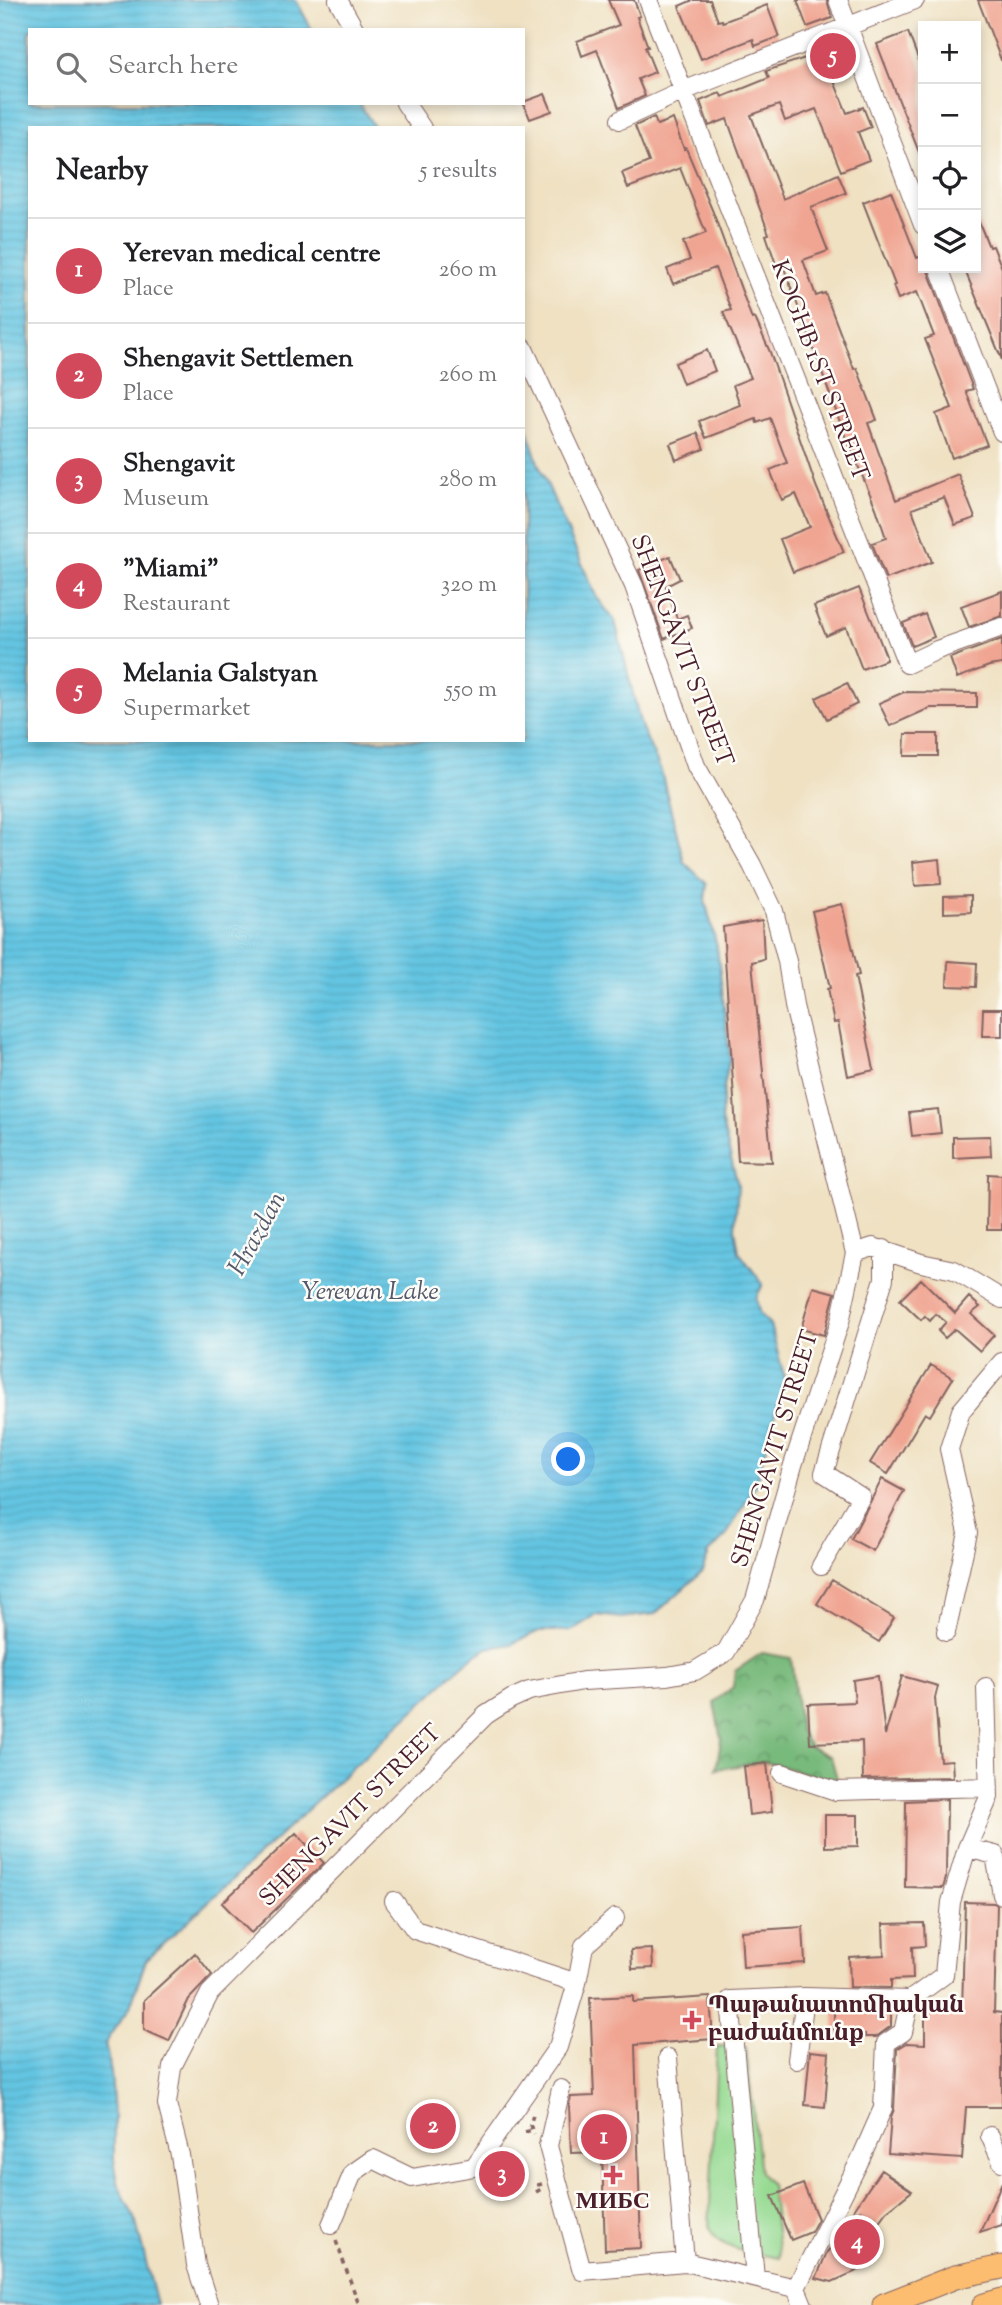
<!DOCTYPE html>
<html lang="en">
<head>
<meta charset="utf-8">
<style>
  body { margin:0; font-family:"Sorts Mill Goudy","Noto Serif Armenian",serif; background:#f2f2f2; color:#202124 }
  .controls { position:absolute; right:21px; top:21px; display:grid; overflow:hidden; border-radius:0px; box-shadow:0 4px 10px #0003 }
  .controls button { width:63px; height:63px; display:grid; place-items:center; padding:0; border:0; border-bottom:2px solid #e0e0e0; background:#fff; color:#202124; font:35px sans-serif }
  .you { position:absolute; left:569px; top:1460px; width:24px; height:24px; margin:-18px; border:5px solid #fff; border-radius:50%; background:#1a73e8; box-shadow:0 0 0 10px #1a73e833 }
  .badge { display:grid; place-items:center; width:46px; height:46px; border-radius:50%; background:#d1495b; color:#fff; font-size:23px; font-weight:700 }
  .pin { position:absolute; translate:-50% -50%; border:4px solid #fff; box-shadow:0 2px 7px #0006 }
  .list { margin:0; padding:0; list-style:none }
  h2 { display:flex; justify-content:space-between; align-items:center; height:91px; margin:0; padding:0 28px; font-size:30px }
  h2 small { font-size:23px; font-weight:400; color:#757577 }
  .list li { display:grid; grid-template-columns:46px 1fr auto; gap:21px; align-items:center; box-sizing:border-box; height:105px; padding:0 28px; border-top:2px solid #e0e0e0 }
  .list b { display:block; font-size:26px; white-space:nowrap }
  .list p { margin:0; font-size:23px; white-space:nowrap; color:#757577 }
  .list em { font-size:23px; font-style:normal; color:#757577 }
  .icon { flex:none; width:38px; height:38px; fill:none; stroke:currentColor; stroke-width:2; stroke-linecap:round; stroke-linejoin:round }
  .map { position:relative; flex:none; width:1002px; height:2305px; overflow:hidden }
  .search { position:absolute; background:#fff; box-shadow:0 4px 10px #0003; left:28px; top:28px; width:497px; height:77px; display:flex; align-items:center; gap:18px; box-sizing:border-box; padding:0 24px; border-radius:0px; color:#757577; font-size:26px }
  .panel { position:absolute; background:#fff; box-shadow:0 4px 10px #0003; left:28px; top:126px; width:497px; height:616px; border-radius:0px }
  .map>svg:first-child { display:block }
</style>
</head>
<body>
<div class="map">
<svg width="1002" height="2305" viewBox="0 0 1002 2305">
  <defs>
    <pattern id="forest-crowns" width="20" height="18" patternUnits="userSpaceOnUse" patternTransform="scale(1.75)"><rect width="20" height="18" fill="#78ba7c"/><path d="M2 6a3 3 0 1 1 6 0M12 15a3 3 0 1 1 6 0" fill="none" stroke="#649766"/></pattern>
    <pattern id="water-rules" width="6" height="5" patternUnits="userSpaceOnUse" patternTransform="scale(1.75)"><rect width="6" height="5" fill="#63c5e2"/><path d="M0 2.5h6" fill="none" stroke="#57a9c2"/></pattern>
  </defs>
  <rect width="100%" height="100%" fill="#fdfcf7"/>
  <filter id="ink" filterUnits="userSpaceOnUse"><feTurbulence type="fractalNoise" baseFrequency=".0143" numOctaves="2"/><feDisplacementMap in="SourceGraphic" scale="14" xChannelSelector="R" yChannelSelector="G"/><feConvolveMatrix kernelMatrix="1 2 1 2 8 2 1 2 1" color-interpolation-filters="sRGB"/></filter>
  <filter id="wash" filterUnits="userSpaceOnUse"><feTurbulence type="fractalNoise" baseFrequency=".00686" numOctaves="4" result="noise"/><feDisplacementMap in="SourceGraphic" scale="28" xChannelSelector="R" yChannelSelector="G"/><feGaussianBlur stdDeviation="1.57" result="paint"/><feColorMatrix in="noise" values="0 0 0 0 0 0 0 0 0 0 0 0 0 0 0 0 0 1.4 0 .05"/><feComposite in="paint" operator="in"/></filter>
  <g filter="url(#wash)">
    <rect width="100%" height="100%" fill="#efe1c2"/>
    <path fill="#96da92" stroke="#707c5e" stroke-width="2" d="M717,2046L746,2047L760,2173L771,2185L779,2258C756,2253 720,2252 709,2228Z"/>
    <path fill="url(#forest-crowns)" stroke="#616c54" stroke-width="2" d="M762,1653L791,1658L800,1730L810,1747L831,1757L838,1782L765,1762L716,1769L721,1740L714,1702L733,1687L735,1671Z"/>
    <path fill="url(#water-rules)" stroke="#567286" stroke-width="2" d="M0,0H296L312,30H30V103H359L375,128H30V740H523V415L538,463L596,596L615,621L641,726L661,771L684,862L707,884L705,900L717,947L730,1057L724,1087L721,1120L738,1185L735,1228L739,1252L763,1284L756,1298L759,1312L770,1325L785,1379L755,1486L726,1536L709,1553L702,1572L655,1614L621,1618L596,1615L571,1631H539L512,1644L487,1648L465,1663L146,1960L130,2007L105,2044L111,2072L114,2114V2160L119,2186L135,2219L157,2305H0Z"/>
    <g id="blocks">
      <path fill="#f0a592" d="M608,0H634L640,16L637,17L648,47H645L655,72L638,79L645,96L619,108L597,50L582,56L577,41L619,25Z
        M693,0H710L718,21L722,20L723,22L767,5L779,37L755,46L753,39L701,59L679,6Z
        M797,0H827L832,18L807,27Z
        M978,0H1002V60H1001Z
        M908,32L923,72L922,160L877,44Z
        M835,48L841,61L828,66L847,113L863,107L871,127L858,132L869,160L841,171L816,109L785,121L779,105L751,115L783,199L838,174L846,193L811,207L828,251L803,260L816,296L825,293L854,369L857,368L877,420L868,423L896,500L958,474L975,518L955,525L944,497L912,509L932,562L886,579L872,543L886,538L876,508L844,433L784,268L778,270L766,235L769,234L727,119L709,126L700,101L720,93L722,97L769,78L766,71Z
        M545,94L552,111L530,119L523,102Z
        M654,117L657,125L673,119L684,149L686,148L713,212L752,319L755,318L770,352L816,486L844,552L793,572L780,539L810,527L796,494L782,500L770,470L787,463L770,418L757,423L756,419L706,438L699,421L740,405L733,385L751,378L723,312L731,310L715,268L673,284L667,269L690,260L683,242L706,233L680,168L628,188L622,173L649,162L635,126Z
        M891,191L917,258L922,256L923,268H927L973,389L966,391L987,445L952,458L936,414L952,408L925,339L934,336L917,292L898,299L893,286L895,285L863,202Z
        M976,215L989,247L993,246L1002,268V360L964,268H976Z
        M707,350L715,371L683,384L675,363Z
        M698,433L704,449L676,460L670,444Z
        M670,556L680,579L666,586L677,619L687,615L692,628L664,639L639,570Z
        M859,588L886,656V660L862,669L846,627L826,636L814,606Z
        M1002,591V616L969,627L961,606Z
        M925,614L934,637L912,646L903,623Z
        M1002,639V664L989,666L957,678L950,658Z
        M847,683L857,704L827,719L816,698Z
        M904,692L977,693V708H930L890,726L879,703Z
        M905,734H938V756H904Z
        M939,859L941,884L915,886L913,862Z
        M971,895V912L944,913V896Z
        M842,904L859,975L855,976L874,1070L848,1076L838,1022L834,1023L827,989L830,988L812,911Z
        M762,920L764,959L752,962L772,1162L738,1161L723,927Z
        M948,961L977,963L976,987L947,986Z
        M983,1009H1002V1036H982Z
        M938,1109L941,1133L912,1136L909,1112Z
        M990,1136L991,1156L953,1158V1137Z
        M988,1174L1002,1175V1230H987Z
        M921,1279L955,1313L969,1297L980,1307L971,1314L994,1335L980,1351L955,1329L945,1338L938,1331L946,1322L936,1314L930,1321L925,1316L921,1320L900,1300Z
        M813,1287L835,1293L824,1335L801,1329Z
        M931,1365L953,1378L930,1416L925,1413L888,1474L870,1463Z
        M882,1479L904,1491L873,1551L851,1539Z
        M832,1580L894,1618L879,1642L817,1604Z
        M878,1676L885,1735L902,1676L938,1686L935,1698L940,1761L952,1760L953,1777L863,1779L862,1741L810,1743L808,1704L855,1702L853,1680Z
        M767,1763L772,1812L749,1815L744,1766Z
        M947,1799L946,1878L943,1888L905,1887L906,1801Z
        M825,1815H858V1846L825,1847Z
        M296,1833L324,1863L251,1933L222,1903Z
        M965,1902L994,1903L997,1905L994,2012L1002,2013V2107H966L962,2159L888,2154L891,2117L894,2109L897,2049L907,2043L925,2044V2011L962,2010Z
        M924,1923L925,1946L912,1947L913,1979L891,1980V1988L850,1987L849,1957L884,1955L883,1924Z
        M803,1927L805,1963L743,1967L741,1931Z
        M652,1949L653,1968L632,1969L631,1950Z
        M195,1953L212,1975L189,1999L169,2041L144,2030V2000Z
        M633,1996V2002L710,1997L713,2039L635,2045L641,2248L605,2250L602,2152L571,2153L569,2104L571,2097L594,2096L590,1998Z
        M834,2009L891,2011V2026L876,2037H865V2034H834Z
        M810,2051L829,2053L825,2107L805,2105Z
        M502,2154L522,2173L501,2195L481,2176Z
        M881,2170L912,2191L886,2212L862,2245L870,2265L832,2282L816,2278L827,2252L860,2211L850,2215Z
        M1002,2182V2225L980,2232Z
        M803,2184L818,2219L811,2232L791,2240L772,2196Z"/>
    </g>
  </g>
  <g filter="url(#ink)">
    <use href="#blocks" fill-opacity="0" stroke="#846360" stroke-width="2"/>
    <g fill="none" stroke-linecap="round" stroke-linejoin="round">
      <defs>
        <path id="minor" d="M338,0L355,30
          M648,0L907,664L937,650L1002,627
          M838,0L923,225
          M405,103L422,128
          M620,120L683,91L915,0
          M939,268L1002,432
          M855,1253L873,1247L921,1263L954,1270L1002,1299
          M821,1566L861,1497L824,1473L884,1279V1249
          M946,1632L968,1533L949,1449L961,1411L1002,1362
          M782,1773L836,1791L989,1787
          M967,1848L995,1855L1002,1895
          M394,1901L415,1930L577,1983
          M668,2058L685,2262L796,2288
          M797,2060L805,1997L910,2000
          M561,2089L548,2146L582,2271L685,2262
          M990,2136L1002,2162
          M331,2225L353,2173L373,2159L412,2178L474,2167L558,2047L577,1983L584,1946L615,1918
          M755,2278L730,2000L805,1997
          M209,2305L196,2265L180,2155L167,2104L172,2067L210,1993L486,1715L511,1699L529,1691L583,1681L667,1676L695,1671L726,1652L755,1600L793,1465L840,1322L855,1253L794,1006L787,961L774,911L752,865L696,766L634,586L523,347
          M803,2305L796,2288L861,2158L883,2108L886,2043L903,2032L910,2000L944,1975L951,1902L967,1848L989,1797L986,1687"/>
        <path id="major" d="M884,2305L955,2277L1002,2267
          M984,2305L1002,2300"/>
      </defs>
      <use href="#minor" stroke="#846360" stroke-width="20"/>
      <use href="#major" stroke="#846360" stroke-width="25"/>
      <path stroke="#846360" stroke-width="3.5" stroke-dasharray="5 5" stroke-linecap="butt" d="M533,2115L530,2125L534,2134
        M525,2132L532,2130
        M536,2192L541,2189L538,2185L542,2184
        M336,2241L359,2305"/>
      <use href="#minor" stroke="#fff" stroke-width="18"/>
      <use href="#major" stroke="#fcbd6f" stroke-width="23"/>
    </g>
  </g>
  <g fill="#d1495b" stroke="#fdfcf7" stroke-width="2.5">
    <path d="M688.5 2009.5h7v7h7v7h-7v7h-7v-7h-7v-7h7z"/>
    <path d="M609.5 2164.5h7v7h7v7h-7v7h-7v-7h-7v-7h7z"/>
  </g>
  <g text-anchor="middle" dominant-baseline="central" stroke-width="5" stroke-linejoin="round" paint-order="stroke">
    <g font-size="24" fill="#4a1f2b" stroke="#fdfcf7">
      <text transform="translate(819 371) rotate(69)">KOGHB 1ST STREET</text>
      <text transform="translate(681 651) rotate(69)">SHENGAVIT STREET</text>
      <text transform="translate(776 1449) rotate(-73)">SHENGAVIT STREET</text>
      <text transform="translate(351 1816) rotate(-45)">SHENGAVIT STREET</text>
    </g>
    <g font-size="24" font-weight="bold" fill="#4a1f2b" stroke="#fdfcf7" text-anchor="start">
      <text x="708" y="2006">Պաթանատոմիական<tspan x="708" dy="28">բաժանմունք</tspan></text>
      <text x="613" y="2202" text-anchor="middle">МИБС</text>
    </g>
    <g font-size="26" font-style="italic" fill="#53596b" stroke="#fdfcf7">
      <text transform="translate(258 1234) rotate(-61)">Hrazdan</text>
      <text x="370" y="1292">Yerevan Lake</text>
    </g>
  </g>
</svg>
<div class="controls">
<button>+</button>
<button>−</button>
<button><svg class="icon" aria-label="locate" viewBox="0 0 24 24"><circle cx="12" cy="12" r="6"/><path d="M12 2v4M12 18v4M2 12h4M18 12h4"/></svg></button>
<button><svg class="icon" aria-label="layers" viewBox="0 0 24 24"><path d="M12 4l9 5-9 5-9-5zM3 14l9 5 9-5"/></svg></button>
</div>
<div class="you"></div>
<div class="pin badge" style="left:604px;top:2137px">1</div>
<div class="pin badge" style="left:433px;top:2126px">2</div>
<div class="pin badge" style="left:502px;top:2174px">3</div>
<div class="pin badge" style="left:857px;top:2242px">4</div>
<div class="pin badge" style="left:833px;top:56px">5</div>
<div class="search"><svg class="icon" aria-label="search" viewBox="0 0 24 24"><circle cx="10" cy="10" r="6"/><path d="M15 15l6 6"/></svg>Search here</div>
<section class="panel">
<h2>Nearby<small>5 results</small></h2>
<ul class="list">
<li><span class="badge">1</span><div><b>Yerevan medical centre</b><p>Place</p></div><em>260 m</em></li>
<li><span class="badge">2</span><div><b>Shengavit Settlemen</b><p>Place</p></div><em>260 m</em></li>
<li><span class="badge">3</span><div><b>Shengavit</b><p>Museum</p></div><em>280 m</em></li>
<li><span class="badge">4</span><div><b>&quot;Miami&quot;</b><p>Restaurant</p></div><em>320 m</em></li>
<li><span class="badge">5</span><div><b>Melania Galstyan</b><p>Supermarket</p></div><em>550 m</em></li>
</ul>
</section>
</div>
</body>
</html>
